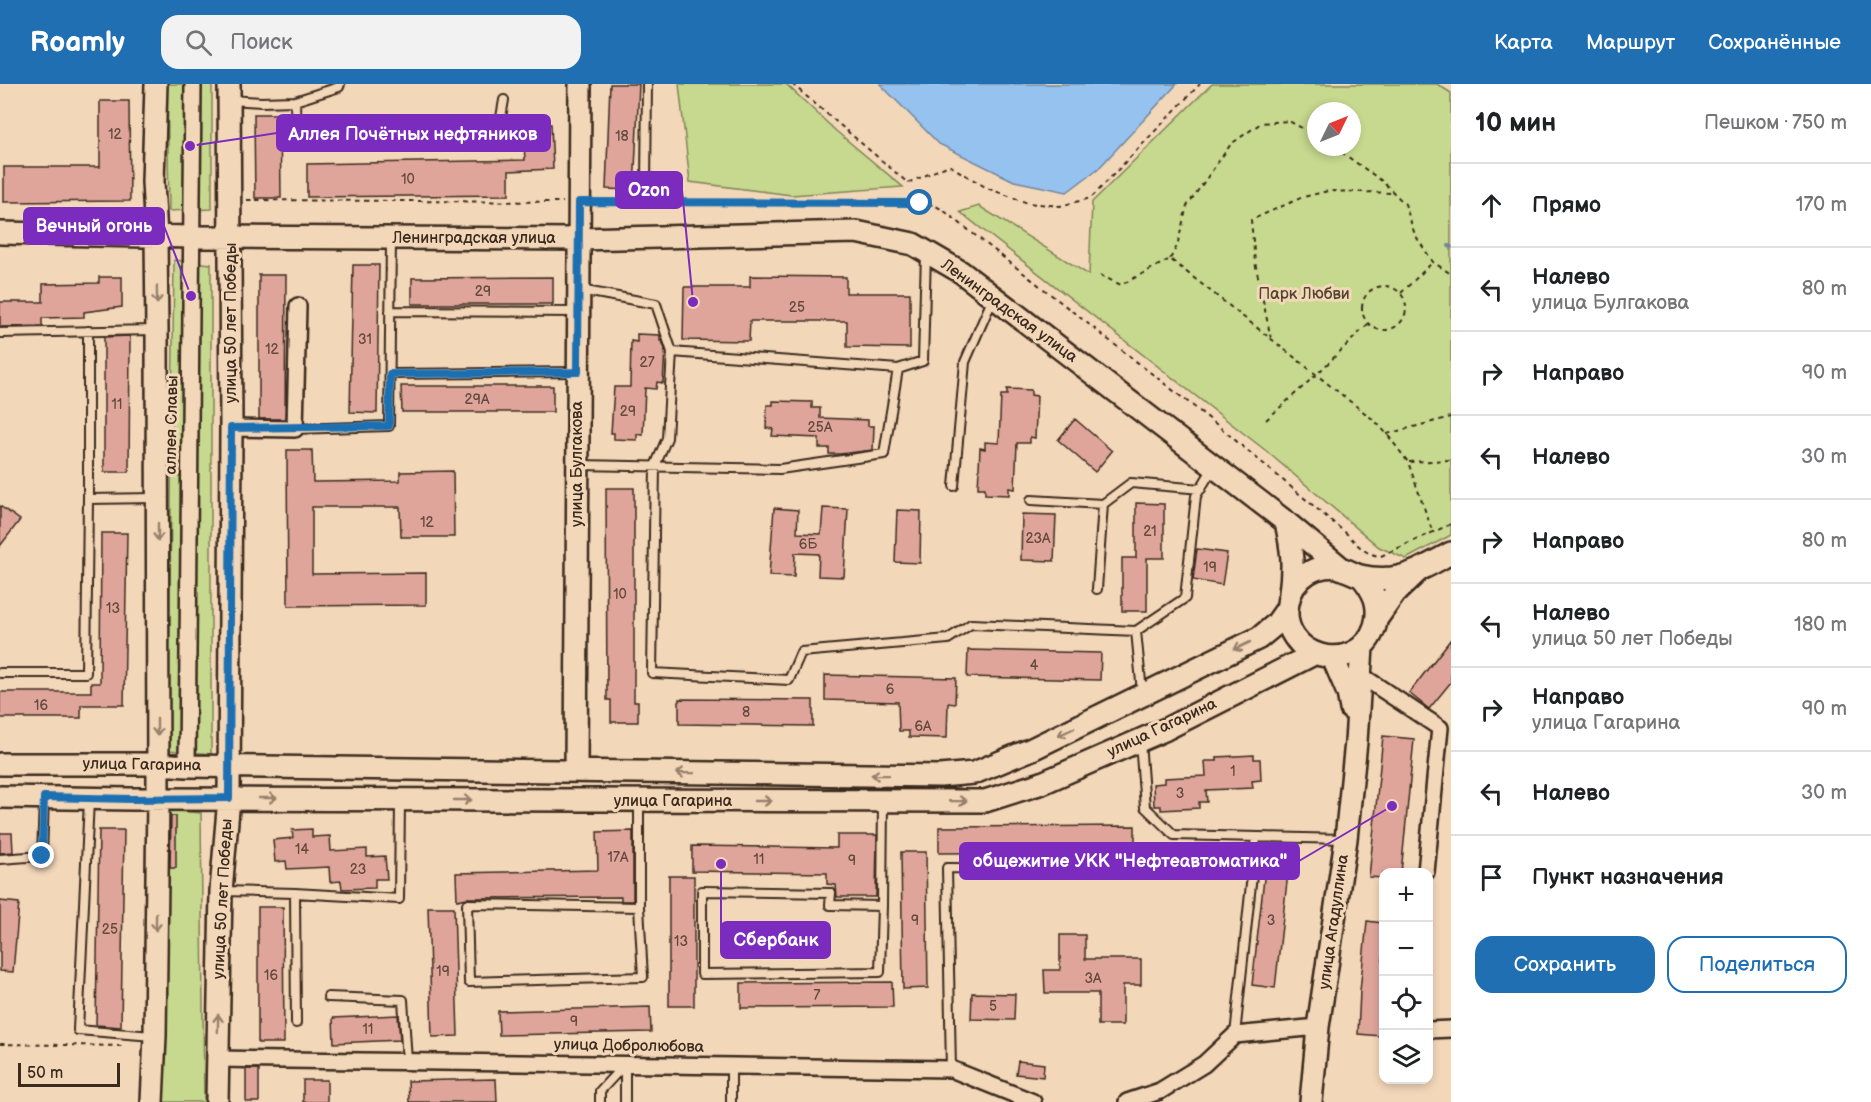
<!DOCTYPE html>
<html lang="ru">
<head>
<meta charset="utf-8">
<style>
  body { margin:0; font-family:"Balsamiq Sans",sans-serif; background:#f2f2f2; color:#202124 }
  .controls { position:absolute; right:18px; bottom:18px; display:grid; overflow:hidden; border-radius:12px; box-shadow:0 3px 9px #0003 }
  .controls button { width:54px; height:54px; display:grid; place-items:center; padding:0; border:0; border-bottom:2px solid #e0e0e0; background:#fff; color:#202124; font:30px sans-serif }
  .compass { position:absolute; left:1307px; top:18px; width:54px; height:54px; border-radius:50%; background:#fff; box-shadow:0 3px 9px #0003; rotate:47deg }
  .scale { position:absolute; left:18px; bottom:15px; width:102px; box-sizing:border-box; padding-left:6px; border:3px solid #3b2a1e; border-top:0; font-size:16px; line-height:21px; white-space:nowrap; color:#3b2a1e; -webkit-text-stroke:4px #f3d7b9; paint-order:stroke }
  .stop { position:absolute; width:18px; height:18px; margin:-14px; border:4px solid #1f6fb2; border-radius:50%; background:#fff }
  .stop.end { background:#1f6fb2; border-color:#fff; box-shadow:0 2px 6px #0008 }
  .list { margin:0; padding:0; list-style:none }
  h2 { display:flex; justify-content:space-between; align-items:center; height:78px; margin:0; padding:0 24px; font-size:26px }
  h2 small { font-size:20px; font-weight:400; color:#757577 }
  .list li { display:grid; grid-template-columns:39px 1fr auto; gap:18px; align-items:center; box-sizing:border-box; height:84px; padding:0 24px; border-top:2px solid #e0e0e0 }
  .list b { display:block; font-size:22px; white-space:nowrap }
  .list p { margin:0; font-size:20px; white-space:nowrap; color:#757577 }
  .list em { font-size:20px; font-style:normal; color:#757577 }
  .actions { display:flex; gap:12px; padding:18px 24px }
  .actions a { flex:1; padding:14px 0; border:2px solid #1f6fb2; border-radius:18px; text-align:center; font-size:21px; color:#1f6fb2 }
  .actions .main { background:#1f6fb2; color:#fff }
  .icon { flex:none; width:33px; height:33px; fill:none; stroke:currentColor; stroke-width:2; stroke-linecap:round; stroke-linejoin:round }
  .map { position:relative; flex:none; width:1451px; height:1018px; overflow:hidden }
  header { display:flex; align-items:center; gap:36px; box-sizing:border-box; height:84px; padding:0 30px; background:#1f6fb2; color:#fff }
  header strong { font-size:28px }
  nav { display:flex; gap:33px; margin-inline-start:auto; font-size:21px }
  .search { width:420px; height:54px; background:#f2f2f2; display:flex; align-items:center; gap:15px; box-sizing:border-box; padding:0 21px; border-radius:18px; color:#757577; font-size:22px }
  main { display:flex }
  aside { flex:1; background:#fff }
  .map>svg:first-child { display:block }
</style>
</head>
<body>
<header>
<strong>Roamly</strong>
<div class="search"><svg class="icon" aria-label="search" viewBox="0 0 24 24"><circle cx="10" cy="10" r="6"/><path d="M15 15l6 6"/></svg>Поиск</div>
<nav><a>Карта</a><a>Маршрут</a><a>Сохранённые</a></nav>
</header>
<main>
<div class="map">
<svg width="1451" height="1018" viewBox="0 0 1451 1018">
  <rect width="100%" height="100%" fill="#f3d7b9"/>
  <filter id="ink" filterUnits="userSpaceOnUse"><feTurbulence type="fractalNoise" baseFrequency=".0167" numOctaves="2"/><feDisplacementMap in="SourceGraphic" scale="12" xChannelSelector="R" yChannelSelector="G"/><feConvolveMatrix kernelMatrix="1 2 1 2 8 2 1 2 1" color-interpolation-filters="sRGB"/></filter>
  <g filter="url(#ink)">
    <path fill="#c6d98e" stroke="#808256" stroke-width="1.5" fill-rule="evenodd" d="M167,0H212V125L169,127Z
      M679,0H786L836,47L903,103L791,111L690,98Z
      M1212,0H1437L1451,9V451L1406,475L1379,463L1265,366L960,128L979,122L1089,191L1092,118ZM1316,27H1352V63H1316Z
      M174,176L211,180V670L168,666Z
      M167,726L201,729L204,1018H161Z"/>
    <path fill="#95c2ef" stroke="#71859b" stroke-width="1.5" d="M880,0H1177L1099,84L1067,108L1014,97L939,60Z"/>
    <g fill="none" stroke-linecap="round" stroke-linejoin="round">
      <path stroke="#71859b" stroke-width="4" d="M1449,162L1451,163"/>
    </g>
    <path fill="#dfa59b" stroke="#3b2a1e" stroke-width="1.5" d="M610,0H639L634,106L606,105Z
      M100,17H129L130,117L4,118V83H100Z
      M254,30H280L281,114H255Z
      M551,40L553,85L509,87V111L307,113V80L525,76L523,41Z
      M353,181H379L377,329L350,328Z
      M259,191H286L285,335H259Z
      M750,192L846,193V209H910V264L847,263V237H750L749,257L683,256L684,203H750Z
      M99,193H122V223L84,228V233L42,234V242L0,243V218H43V200L99,199Z
      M553,193V220H412V194Z
      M637,250L660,251V257H662L665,265L663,299L657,298L656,305L645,304L643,351L637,350V356L614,355V349H611L614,303H630L631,257L637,258Z
      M130,252L129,388H104V253Z
      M401,302H553V328H402Z
      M1007,305L1031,306V311L1037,312L1035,354L1030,353V359H1017L1015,405L1009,404V411L985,410V404H978L980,364L985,365V358L999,359L1001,311H1007Z
      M773,317L812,318V324H820V334L868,336V342H874L873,366L840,370H829V364H819V354L772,352L773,345L766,344L767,321H773Z
      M1075,335L1112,367L1095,388L1058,356Z
      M287,366H312L313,398L400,397V388L453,387L454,453H401L400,423H312V490L426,489V521L288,522Z
      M606,404H634V618H638V638H611V616H607Z
      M1136,419L1164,420V474H1147V527H1122V474H1136Z
      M0,422L20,436L0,462Z
      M774,424L798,426L797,449L821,450L823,424L848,425L844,493L818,492L819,470L795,469L794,493L769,492Z
      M897,426L921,427L920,479L895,478Z
      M1022,430L1056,431L1054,477L1021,476Z
      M101,449H127L124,621H81V634H0V608H91V599H100Z
      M1197,465L1227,469L1222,501L1193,496Z
      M1451,555V598L1429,625L1409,609Z
      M968,566L1101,569L1100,596L967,593Z
      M825,591L956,594L955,620L948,619L947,654L909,653V647H899L898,618L825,616Z
      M679,615L813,616V642L679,640Z
      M1383,652L1414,655L1401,789H1383V794L1369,793Z
      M1254,671V675H1260L1261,696L1252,697L1253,704L1206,706L1207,718H1199V724L1161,726V722H1154L1153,700L1164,699V694L1206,692L1205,677H1217V673Z
      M171,732H176V784H170Z
      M1135,742V768L939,769V743Z
      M312,745V753L330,752L331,767L367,765V773L385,772L387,795H375V804L342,805L341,797L330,798L329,783L287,785L286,777L275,778L273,756L293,754L292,746Z
      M99,746H124L121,943L96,941Z
      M633,747V817H621V813L467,814L457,816L456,789L598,786L597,748Z
      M0,749H12L13,768L0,769Z
      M837,751H877L876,813H837L836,801L827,800V789L692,787V762L837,764Z
      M901,768H926L928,904L903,905Z
      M1267,768L1290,771L1275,904L1252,901Z
      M669,792H694V922H669Z
      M0,817L19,819L13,888L0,887Z
      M258,823H283L284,959H258Z
      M428,823H454L458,952L432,953Z
      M1367,837L1383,839V910L1381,952L1358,950L1360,907Z
      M1060,851H1085V875H1141V901H1123V941H1098V909H1045L1044,886H1060Z
      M892,898L893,923L741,924V899Z
      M972,909L1015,910L1014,936L971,935Z
      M650,923L651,948L499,951L498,927Z
      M398,931L400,956L334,959L333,934Z
      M1018,977L1044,980L1043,993L1016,990Z
      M246,985H259V1018H246Z
      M496,995L497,1018H409L408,997Z
      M303,996H327V1018H303Z"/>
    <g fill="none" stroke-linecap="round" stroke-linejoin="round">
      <defs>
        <path id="lane" d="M230,16L261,18L295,17L339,3L340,0
          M295,17L296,51L499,45L504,16
          M646,101L647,0
          M580,206L656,220L672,268L898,285L923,277L926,169
          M390,227L578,228
          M88,247V415
          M0,249L154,246
          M672,268L667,354L655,382L652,589L789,596L801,568L948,555L971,540L1136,547L1142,608
          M390,290L577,288
          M295,345L389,342L391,156
          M579,381L780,385L884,370L898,285
          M954,402L965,278L993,214
          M1031,416L1103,420L1097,505
          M1103,420L1131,399L1201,405
          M1136,547L1185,514L1196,412L1213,384
          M0,589H86L88,415L156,414
          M1140,657L1145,723L1174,751L1344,755
          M89,716L78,946L153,952
          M0,775L42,772L44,714
          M223,807L295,809L399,815L400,716
          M295,809L296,939
          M882,822L830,821L831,809L702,807V890L880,888L882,822L883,718
          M639,823L643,893L469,898L467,820L639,823V718
          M328,913L403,916L407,977
          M1235,951L1256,753
          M625,981V1018
          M951,985L947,784L1253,786
          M600,1018V1007L624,981
          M731,1018V981"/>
        <path id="street" d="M231,344L295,345L298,222
          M1359,590L1440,644L1426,788
          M187,682L193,0
          M1428,946L1451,945
          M217,975L951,985L1033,1018
          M1127,1018L1160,1007L1204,980L1235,951L1318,943"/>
        <path id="secondary" d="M0,149L192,153L579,155L856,148L913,160L961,188L1286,438L1340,483
          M1286,438C1292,466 1294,480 1290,509
          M1361,492C1374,507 1381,522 1375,542C1357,596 1277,573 1288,519C1290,507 1297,496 1308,489C1317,483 1333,480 1343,485C1349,487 1354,490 1360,492C1369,494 1383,495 1392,494C1414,491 1432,479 1451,469
          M1378,533L1395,509L1417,488
          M1333,574L1348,609L1351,625
          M0,680H157L187,682L940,692L974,689L1032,665L1259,554L1276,540L1286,526
          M576,687L580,0
          M0,713L131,715L985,717L1042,699L1166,645L1314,570
          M152,1018L155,952L158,715L157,246L156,152L153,98L156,0
          M217,1018L221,807L229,714L231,344L229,0
          M1311,1018L1318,943L1346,755L1356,658L1362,563"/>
      </defs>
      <use href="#lane" stroke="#3b2a1e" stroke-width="12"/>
      <use href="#street" stroke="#3b2a1e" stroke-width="20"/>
      <use href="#secondary" stroke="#3b2a1e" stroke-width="26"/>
      <path stroke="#3b2a1e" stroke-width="2" stroke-dasharray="4.5 4.5" stroke-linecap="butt" d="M792,0L908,99L949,81L987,104L1028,119L1060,122L1091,114L1200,0
        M1334,63L1382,97L1405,120L1415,151L1433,178L1451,190
        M247,116L563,118
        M595,118L919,119L934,121L943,126L1216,340L1347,450C1358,461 1365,471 1381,472L1451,440
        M1170,175L1177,162L1187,122L1231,60L1261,39L1289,37L1316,52
        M1100,191L1121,201L1170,175L1375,337L1387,350L1408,378L1433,449
        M1362 224a22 22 0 1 1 44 0a22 22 0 1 1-44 0Z
        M1401,209L1433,178
        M1271,255L1255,178L1251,136L1303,113L1328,107L1394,109
        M1266,336L1316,291L1368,240
        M1387,350L1451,333
        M1409,378L1451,376
        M0,960L126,962"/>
      <use href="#lane" stroke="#f3d7b9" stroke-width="8"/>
      <use href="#street" stroke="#f3d7b9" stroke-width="15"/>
      <use href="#secondary" stroke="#f3d7b9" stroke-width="21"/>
    </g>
    <defs><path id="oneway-shaft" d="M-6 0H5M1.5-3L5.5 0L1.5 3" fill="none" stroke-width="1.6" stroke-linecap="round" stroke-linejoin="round" transform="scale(1.5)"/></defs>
    <g stroke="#97806c">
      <use href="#oneway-shaft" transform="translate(157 211) rotate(89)"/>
      <use href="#oneway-shaft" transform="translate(158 448) rotate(90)"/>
      <use href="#oneway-shaft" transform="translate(1242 562) rotate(154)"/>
      <use href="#oneway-shaft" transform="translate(157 643) rotate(90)"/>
      <use href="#oneway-shaft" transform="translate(1066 648) rotate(154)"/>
      <use href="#oneway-shaft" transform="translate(685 689) rotate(-179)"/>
      <use href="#oneway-shaft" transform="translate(880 691) rotate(-179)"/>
      <use href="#oneway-shaft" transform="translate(268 714)"/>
      <use href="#oneway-shaft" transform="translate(463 716)"/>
      <use href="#oneway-shaft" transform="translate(763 717)"/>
      <use href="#oneway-shaft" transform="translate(958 717) rotate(-1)"/>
      <use href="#oneway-shaft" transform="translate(156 838) rotate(91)"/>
      <use href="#oneway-shaft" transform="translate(218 939) rotate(-89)"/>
    </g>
  </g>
  <g fill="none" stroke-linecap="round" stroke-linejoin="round" filter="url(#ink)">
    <path stroke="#1f6fb2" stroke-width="8" d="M42,772L44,713L131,715L229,714L231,344L389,342L390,290L578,288L579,118L920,119"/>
  </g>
  <g text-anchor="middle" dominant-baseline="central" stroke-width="6" stroke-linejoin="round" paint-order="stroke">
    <g font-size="14" fill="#64493d">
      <text x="115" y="50">12</text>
      <text x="622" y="52">18</text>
      <text x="408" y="95">10</text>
      <text x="483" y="207">29</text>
      <text x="797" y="223">25</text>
      <text x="365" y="255">31</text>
      <text x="272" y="265">12</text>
      <text x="647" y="278">27</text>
      <text x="477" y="315">29А</text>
      <text x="117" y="320">11</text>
      <text x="628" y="327">29</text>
      <text x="820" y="343">25А</text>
      <text x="427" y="438">12</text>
      <text x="1150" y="447">21</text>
      <text x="1038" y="454">23А</text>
      <text x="808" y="460">6Б</text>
      <text x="1210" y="483">19</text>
      <text x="620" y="510">10</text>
      <text x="113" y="524">13</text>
      <text x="1034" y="581">4</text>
      <text x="890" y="605">6</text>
      <text x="41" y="621">16</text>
      <text x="746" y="628">8</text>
      <text x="923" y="642">6А</text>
      <text x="1233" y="687">1</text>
      <text x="1180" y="709">3</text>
      <text x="302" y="765">14</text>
      <text x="618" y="773">17А</text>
      <text x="759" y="775">11</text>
      <text x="852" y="776">9</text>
      <text x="358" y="785">23</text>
      <text x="915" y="836">9</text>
      <text x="1271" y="836">3</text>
      <text x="110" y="845">25</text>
      <text x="681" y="857">13</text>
      <text x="443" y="887">19</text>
      <text x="271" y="891">16</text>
      <text x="1093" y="894">3А</text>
      <text x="817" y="911">7</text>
      <text x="993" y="922">5</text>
      <text x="574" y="937">9</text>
      <text x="368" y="945">11</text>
    </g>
    <g font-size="16" fill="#3b2a1e" stroke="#f3d7b9">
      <text x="474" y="154">Ленинградская улица</text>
      <text transform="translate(1009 227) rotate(36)">Ленинградская улица</text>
      <text transform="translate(231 239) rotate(-90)">улица 50 лет Победы</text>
      <text transform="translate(172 341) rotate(-89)">аллея Славы</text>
      <text transform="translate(577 380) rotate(-90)">улица Булгакова</text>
      <text transform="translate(1162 644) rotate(-25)">улица Гагарина</text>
      <text transform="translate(142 681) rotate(1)">улица Гагарина</text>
      <text x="673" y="717">улица Гагарина</text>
      <text transform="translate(223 815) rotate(-87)">улица 50 лет Победы</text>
      <text transform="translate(1334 838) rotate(-82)">улица Агадуллина</text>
      <text transform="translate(629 962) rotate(1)">улица Добролюбова</text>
    </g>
    <g font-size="16" fill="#50442f" stroke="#f3d7b9">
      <text x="1304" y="210">Парк Любви</text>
    </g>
  </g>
  <path fill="none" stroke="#7b2cbf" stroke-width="2" d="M190 62L277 49M693 218L682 106M191 212L164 142M1392 722L1299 777M721 780L721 856"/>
  <g fill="#7b2cbf" stroke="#f3d7b9" stroke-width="2">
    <circle cx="190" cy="62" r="6"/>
    <circle cx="693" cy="218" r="6"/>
    <circle cx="191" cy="212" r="6"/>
    <circle cx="1392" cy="722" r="6"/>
    <circle cx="721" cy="780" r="6"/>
  </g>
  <g fill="#7b2cbf" stroke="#7b2cbf" stroke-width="2">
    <rect x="277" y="31" width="273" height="36" rx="6"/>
    <rect x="616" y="88" width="66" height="36" rx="6"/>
    <rect x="24" y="124" width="140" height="36" rx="6"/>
    <rect x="960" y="759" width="339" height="36" rx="6"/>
    <rect x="721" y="838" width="109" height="36" rx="6"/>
  </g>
  <g font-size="18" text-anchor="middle" font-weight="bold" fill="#fff">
    <text x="413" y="56">Аллея Почётных нефтяников</text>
    <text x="649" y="112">Ozon</text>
    <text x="94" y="148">Вечный огонь</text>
    <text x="1130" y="783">общежитие УКК "Нефтеавтоматика"</text>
    <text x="776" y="862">Сбербанк</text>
  </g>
</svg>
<div class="controls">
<button>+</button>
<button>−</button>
<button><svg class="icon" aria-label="locate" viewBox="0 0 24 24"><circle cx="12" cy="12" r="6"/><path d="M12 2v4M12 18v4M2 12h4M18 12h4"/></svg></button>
<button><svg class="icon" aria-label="layers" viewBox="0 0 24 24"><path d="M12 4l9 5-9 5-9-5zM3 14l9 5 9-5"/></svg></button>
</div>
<svg class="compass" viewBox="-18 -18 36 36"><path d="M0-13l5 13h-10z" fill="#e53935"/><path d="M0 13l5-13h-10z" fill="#757577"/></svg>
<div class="scale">50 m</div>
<div class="stop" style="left:920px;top:119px"></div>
<div class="stop end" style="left:42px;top:772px"></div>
</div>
<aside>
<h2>10 мин<small>Пешком · 750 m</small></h2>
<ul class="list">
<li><svg class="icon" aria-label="ahead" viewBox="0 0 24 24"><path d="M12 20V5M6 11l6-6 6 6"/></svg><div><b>Прямо</b></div><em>170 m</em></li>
<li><svg class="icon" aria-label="left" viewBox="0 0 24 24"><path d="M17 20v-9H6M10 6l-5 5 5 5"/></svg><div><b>Налево</b><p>улица Булгакова</p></div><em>80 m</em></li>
<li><svg class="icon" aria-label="right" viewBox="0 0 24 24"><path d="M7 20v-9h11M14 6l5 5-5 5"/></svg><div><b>Направо</b></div><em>90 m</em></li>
<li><svg class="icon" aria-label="left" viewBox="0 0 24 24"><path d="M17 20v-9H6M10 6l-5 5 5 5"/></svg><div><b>Налево</b></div><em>30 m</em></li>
<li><svg class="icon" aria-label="right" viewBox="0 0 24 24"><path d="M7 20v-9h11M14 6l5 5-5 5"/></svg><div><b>Направо</b></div><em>80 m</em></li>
<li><svg class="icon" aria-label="left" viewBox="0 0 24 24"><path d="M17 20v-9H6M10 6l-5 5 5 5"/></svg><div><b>Налево</b><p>улица 50 лет Победы</p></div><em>180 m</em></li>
<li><svg class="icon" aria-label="right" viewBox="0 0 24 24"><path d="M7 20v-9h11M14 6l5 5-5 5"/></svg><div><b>Направо</b><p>улица Гагарина</p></div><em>90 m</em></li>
<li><svg class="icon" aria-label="left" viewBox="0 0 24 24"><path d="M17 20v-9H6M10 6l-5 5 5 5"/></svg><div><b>Налево</b></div><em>30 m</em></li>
<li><svg class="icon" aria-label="arrive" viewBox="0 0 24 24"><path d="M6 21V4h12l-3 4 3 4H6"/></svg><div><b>Пункт назначения</b></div></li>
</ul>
<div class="actions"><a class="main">Сохранить</a><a>Поделиться</a></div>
</aside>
</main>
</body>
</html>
